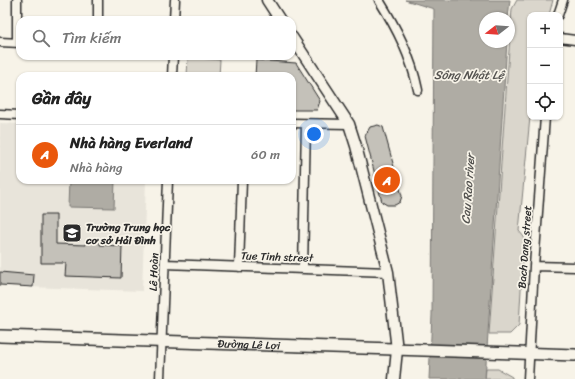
<!DOCTYPE html>
<html lang="vi">
<head>
<meta charset="utf-8">
<style>
  body { margin:0; font-family:Sriracha,sans-serif; background:#f6f6f6; color:#222 }
  .controls { position:absolute; right:12px; top:12px; display:grid; overflow:hidden; border-radius:8px; box-shadow:0 1px 3px #0004 }
  .controls button { width:36px; height:36px; display:grid; place-items:center; padding:0; border:0; border-bottom:1px solid #e0e0e0; background:#fff; color:#222; font:20px sans-serif }
  .compass { position:absolute; left:479px; top:12px; width:36px; height:36px; border-radius:50%; background:#fff; box-shadow:0 1px 3px #0004; rotate:253deg }
  .you { position:absolute; left:314px; top:134px; width:14px; height:14px; margin:-10px; border:3px solid #fff; border-radius:50%; background:#1a73e8; box-shadow:0 0 0 6px #1a73e833 }
  .badge { display:grid; place-items:center; width:26px; height:26px; border-radius:50%; background:#ea580c; color:#fff; font-size:13px; font-weight:700 }
  .pin { position:absolute; translate:-50% -50%; border:2px solid #fff; box-shadow:0 1px 4px #0006 }
  .list { margin:0; padding:0; list-style:none }
  h2 { display:flex; justify-content:space-between; align-items:center; height:52px; margin:0; padding:0 16px; font-size:17px }
  h2 small { font-size:13px; font-weight:400; color:#767676 }
  .list li { display:grid; grid-template-columns:26px 1fr auto; gap:12px; align-items:center; box-sizing:border-box; height:60px; padding:0 16px; border-top:1px solid #e0e0e0 }
  .list b { display:block; font-size:15px; white-space:nowrap }
  .list p { margin:0; font-size:13px; white-space:nowrap; color:#767676 }
  .list em { font-size:13px; font-style:normal; color:#767676 }
  .icon { flex:none; width:22px; height:22px; fill:none; stroke:currentColor; stroke-width:2; stroke-linecap:round; stroke-linejoin:round }
  .map { position:relative; flex:none; width:575px; height:379px; overflow:hidden }
  .search { position:absolute; background:#fff; box-shadow:0 1px 3px #0004; left:16px; top:16px; width:280px; height:44px; display:flex; align-items:center; gap:10px; box-sizing:border-box; padding:0 14px; border-radius:12px; color:#767676; font-size:15px }
  .panel { position:absolute; background:#fff; box-shadow:0 1px 3px #0004; left:16px; top:72px; width:280px; height:112px; border-radius:12px }
  .map>svg:first-child { display:block }
</style>
</head>
<body>
<div class="map">
<svg width="575" height="379" viewBox="0 0 575 379">
  <rect width="100%" height="100%" fill="#f7f3e8"/>
  <filter id="ink" filterUnits="userSpaceOnUse"><feTurbulence type="fractalNoise" baseFrequency=".025" numOctaves="2"/><feDisplacementMap in="SourceGraphic" scale="8" xChannelSelector="R" yChannelSelector="G"/><feConvolveMatrix kernelMatrix="1 2 1 2 8 2 1 2 1" color-interpolation-filters="sRGB"/></filter>
  <g filter="url(#ink)">
    <path fill="#e8e4da" d="M0,123L20,124V180H146L142,291L0,286Z"/>
    <path fill="#dad6cc" stroke="#82807c" d="M517,0H553L549,15H530V117L519,231L524,237L519,325L510,334H489L509,50L512,9Z
      M188,57L220,60L219,76H187Z
      M486,369H498L512,377V379H485Z"/>
    <path fill="#afaca4" stroke="#7a7874" d="M405,0H510L508,18H485V42H507L485,379H429L432,315L434,9Z
      M69,180H115L114,208L68,207Z"/>
    <path fill="#c4c1b9" stroke="#2b2b2b" d="M256,60L296,63L320,101L317,110H292V76H255Z
      M378,125L383,127L402,196L400,202L395,205H387L382,202L365,136L370,127Z
      M41,215H56V244L86,245V240H100V245L122,246L121,278L65,276L66,263H41Z
      M0,272L34,275L33,287L0,285Z"/>
    <g fill="none" stroke-linecap="round" stroke-linejoin="round">
      <defs>
        <path id="minor" d="M379,0C397,29 411,56 418,90
          M558,15L563,0
          M98,20V0
          M174,20L175,0
          M560,38L575,40
          M0,42L20,43
          M17,43V0
          M172,76L173,56
          M0,114L20,115
          M292,123L349,124
          M165,264L388,272
          M534,266L575,267
          M239,267L242,180
          M303,269L306,124
          M160,379L168,180
          M528,379L534,266L545,117"/>
        <path id="tertiary" d="M267,0L280,20
          M292,37L349,124L356,146L388,272L397,350L394,379"/>
        <g id="secondary">
          <path id="s1" d="M0,336L575,355"/>
        </g>
      </defs>
      <use href="#minor" stroke="#2b2b2b" stroke-width="11"/>
      <use href="#tertiary" stroke="#2b2b2b" stroke-width="13"/>
      <use href="#secondary" stroke="#2b2b2b" stroke-width="14"/>
      <use href="#minor" stroke="#f7f3e8" stroke-width="8"/>
      <use href="#tertiary" stroke="#f7f3e8" stroke-width="10"/>
      <use href="#secondary" stroke="#f7f3e8" stroke-width="11"/>
    </g>
  </g>
  <defs>
    <symbol id="school-square" viewBox="-11 -11 22 22"><rect x="-9" y="-9" width="18" height="18" rx="4" fill="#2b2b2b" stroke="#f7f3e8"/><path d="M0-5L7-2L0 1L-7-2ZM-4 1L0 2.5L4 1V4Q0 6-4 4Z" fill="#fff"/></symbol>
  </defs>
  <g fill-rule="evenodd">
    <use href="#school-square" x="61" y="222" width="22" height="22"/>
  </g>
  <g text-anchor="middle" dominant-baseline="central" stroke-width="3.5" stroke-linejoin="round" paint-order="stroke">
    <g font-size="11" font-weight="bold" fill="#2b2b2b" stroke="#f7f3e8" text-anchor="start">
      <text x="86" y="227">Trường Trung học<tspan x="86" dy="13">cơ sở Hải Đình</tspan></text>
    </g>
    <g font-size="11" fill="#2b2b2b" stroke="#f7f3e8">
      <text transform="translate(525 247) rotate(-86)">Bach Dang street</text>
      <text transform="translate(277 257) rotate(2)">Tue Tinh street</text>
      <text transform="translate(154 272) rotate(-88)">Lê Hoàn</text>
      <text stroke="none"><textPath href="#s1" startOffset="249">Đường Lê Lợi</textPath></text>
    </g>
    <g font-size="12" font-style="italic" fill="#53524f" stroke="#f7f3e8">
      <text x="469" y="75">Sông Nhật Lệ</text>
      <text transform="translate(468 189) rotate(-86)">Cau Rao river</text>
    </g>
  </g>
</svg>
<div class="controls">
<button>+</button>
<button>−</button>
<button><svg class="icon" aria-label="locate" viewBox="0 0 24 24"><circle cx="12" cy="12" r="6"/><path d="M12 2v4M12 18v4M2 12h4M18 12h4"/></svg></button>
</div>
<svg class="compass" viewBox="-18 -18 36 36"><path d="M0-13l5 13h-10z" fill="#e53935"/><path d="M0 13l5-13h-10z" fill="#767676"/></svg>
<div class="you"></div>
<div class="pin badge" style="left:387px;top:180px">A</div>
<div class="search"><svg class="icon" aria-label="search" viewBox="0 0 24 24"><circle cx="10" cy="10" r="6"/><path d="M15 15l6 6"/></svg>Tìm kiếm</div>
<section class="panel">
<h2>Gần đây<small></small></h2>
<ul class="list">
<li><span class="badge">A</span><div><b>Nhà hàng Everland</b><p>Nhà hàng</p></div><em>60 m</em></li>
</ul>
</section>
</div>
</body>
</html>
